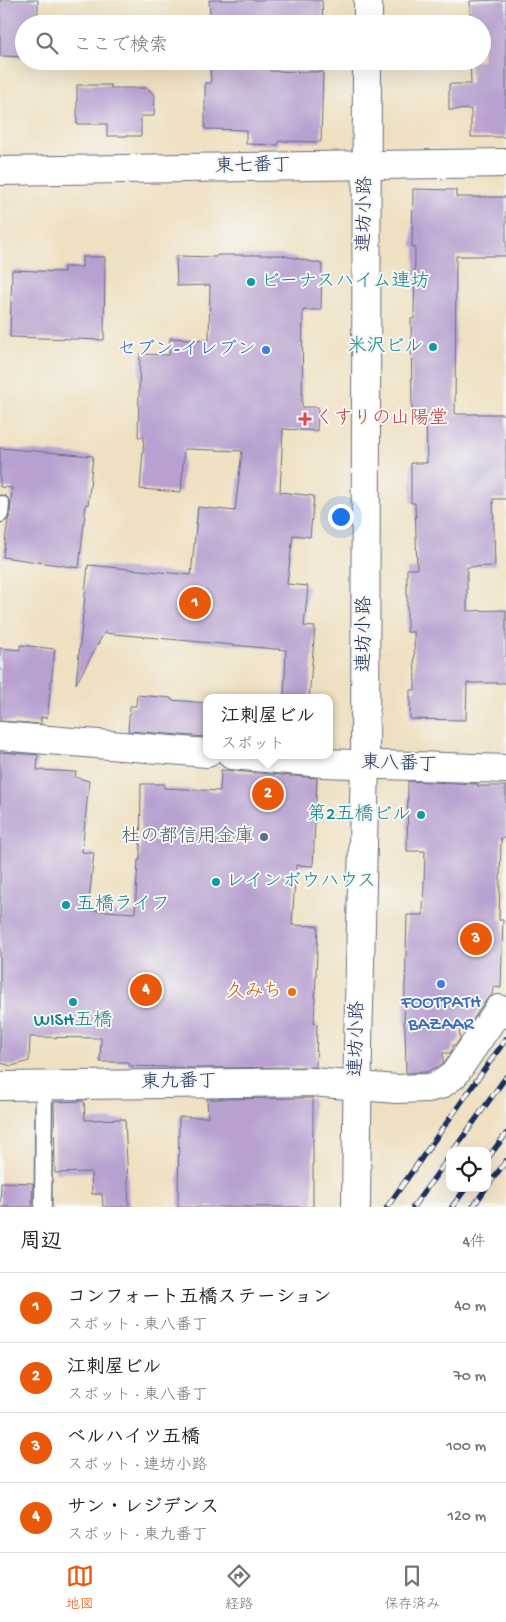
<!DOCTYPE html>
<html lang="ja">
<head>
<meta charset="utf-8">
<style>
  body { margin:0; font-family:"Gochi Hand","Klee One",sans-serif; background:#f6f6f6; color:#202124 }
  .controls { position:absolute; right:15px; bottom:15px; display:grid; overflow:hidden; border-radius:10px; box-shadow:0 5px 20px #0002 }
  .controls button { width:45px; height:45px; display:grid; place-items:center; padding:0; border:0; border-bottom:1px solid #e0e0e0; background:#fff; color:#202124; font:25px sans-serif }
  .you { position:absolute; left:340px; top:516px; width:18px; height:18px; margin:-12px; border:4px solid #fff; border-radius:50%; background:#1a73e8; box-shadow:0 0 0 8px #1a73e833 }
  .badge { display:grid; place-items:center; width:32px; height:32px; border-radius:50%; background:#ea580c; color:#fff; font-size:16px; font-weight:700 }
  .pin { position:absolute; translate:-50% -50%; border:2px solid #fff; box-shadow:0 1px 5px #0006 }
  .popup { position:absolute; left:203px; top:694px; width:130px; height:65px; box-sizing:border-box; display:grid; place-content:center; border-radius:10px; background:#fff; filter:drop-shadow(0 1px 4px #0005); font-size:16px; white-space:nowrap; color:#757577 }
  .popup b { font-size:19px; color:#202124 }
  .popup::after { content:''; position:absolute; left:50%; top:100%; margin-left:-10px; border:10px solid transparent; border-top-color:#fff }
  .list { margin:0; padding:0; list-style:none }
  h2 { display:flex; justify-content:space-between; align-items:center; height:65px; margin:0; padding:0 20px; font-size:21px }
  h2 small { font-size:16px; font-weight:400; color:#757577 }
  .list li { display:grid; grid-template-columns:32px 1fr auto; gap:15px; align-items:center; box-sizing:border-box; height:70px; padding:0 20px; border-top:1px solid #e0e0e0 }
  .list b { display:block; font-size:19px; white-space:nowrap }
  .list p { margin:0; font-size:16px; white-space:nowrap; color:#757577 }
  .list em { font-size:16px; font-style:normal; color:#757577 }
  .icon { flex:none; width:28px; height:28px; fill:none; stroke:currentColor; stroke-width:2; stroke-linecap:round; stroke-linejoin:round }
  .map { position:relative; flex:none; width:506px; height:1207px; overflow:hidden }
  .search { position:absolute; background:#fff; box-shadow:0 5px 20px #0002; left:15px; right:15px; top:15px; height:55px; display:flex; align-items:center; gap:12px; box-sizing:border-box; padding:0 18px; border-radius:28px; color:#757577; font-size:19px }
  .sheet { height:345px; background:#fff }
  nav { display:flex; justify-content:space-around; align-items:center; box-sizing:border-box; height:70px; border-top:1px solid #e0e0e0; background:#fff; font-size:14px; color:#757577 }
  nav a { display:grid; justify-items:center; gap:2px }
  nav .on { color:#ea580c }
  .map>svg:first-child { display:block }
</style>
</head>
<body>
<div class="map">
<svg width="506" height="1207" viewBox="0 0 506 1207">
  <rect width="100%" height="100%" fill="#f6f6f2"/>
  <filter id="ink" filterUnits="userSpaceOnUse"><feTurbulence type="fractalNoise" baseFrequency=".02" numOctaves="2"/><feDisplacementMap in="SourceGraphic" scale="10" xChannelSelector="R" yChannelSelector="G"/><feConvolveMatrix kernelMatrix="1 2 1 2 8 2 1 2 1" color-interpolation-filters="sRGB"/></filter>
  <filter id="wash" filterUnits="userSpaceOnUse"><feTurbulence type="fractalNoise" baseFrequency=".0096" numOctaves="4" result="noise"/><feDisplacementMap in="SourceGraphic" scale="20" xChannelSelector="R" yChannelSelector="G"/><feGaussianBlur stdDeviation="1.12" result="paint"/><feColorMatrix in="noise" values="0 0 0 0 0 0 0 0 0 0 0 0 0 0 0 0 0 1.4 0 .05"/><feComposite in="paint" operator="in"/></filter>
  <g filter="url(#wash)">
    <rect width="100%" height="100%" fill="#efe0c1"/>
    <g id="blocks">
      <path fill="#b8a1d0" d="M0,0H38V24H24V57L0,56Z
        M209,0H322L323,24H211Z
        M506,0V137H471V109L449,110V84H471L470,61H482V24H470V1Z
        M210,61H269L270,71L323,72L321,142L279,141L278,145L246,144V130L205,129V83H211Z
        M77,85H111V88H147L155,95L154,116H141V136H107V124H77Z
        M413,189L456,190V197H506V256H456L455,414H506V499H493L495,566L467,567V611L506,610V683H467L466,720L410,719V690H415L414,632H407V569H417L415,503H411V463H427L426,413H412L411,319H414L415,247H412Z
        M218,255H281L322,264L321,310H303L302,407H318L317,431L283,429L280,492L314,496L310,537L293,535L287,584L308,586L304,626L315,627L309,698H284L286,650L104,633L76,684L88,565L191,575L198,507L235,511L242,451L184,449L181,492L140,489L144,437H138L140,354L169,355L170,338L209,340L210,285L177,286L176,256L215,257Z
        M82,257H105L104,340L10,337L12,270L64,272V267H82Z
        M0,448L93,456L88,505L86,504L79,568L3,557L8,520L10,515L12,488L0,487Z
        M20,645L55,649L47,718L41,717V724L0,721V648L20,650Z
        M137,695L171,698V700L207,703V737L128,731L130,706H136Z
        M0,752L38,755L37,770L76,772L75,777L89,781L82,852L94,853L88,910L135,913L138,860H140L141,784H164V788L220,791L221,770L317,778L313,866L296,865L292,925L318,926L314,1023L317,1024L316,1067L194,1068L129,1066V1062H100L101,1038L30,1037L29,1061L12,1066L0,1063Z
        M408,781L478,784V786H506V838H501L499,920H503L501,988L493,987L492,995L486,1000L469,1025H459L460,1039L455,1045H453V1048L450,1053H443V1064L427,1072L406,1073L405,1025H404L407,915H423L425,851H407Z
        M313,1098V1207H178L179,1117H208L207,1099Z
        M84,1101L85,1120L125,1119L129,1207H103L102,1194H92L91,1172L55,1173L54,1102Z
        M1,1182L33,1183L32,1207H0Z"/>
    </g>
  </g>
  <g filter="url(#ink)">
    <use href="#blocks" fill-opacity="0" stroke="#656d81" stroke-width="1"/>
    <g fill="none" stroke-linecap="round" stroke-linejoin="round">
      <defs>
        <path id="service" d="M0,514L1,504
          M43,1207L44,1085"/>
        <path id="minor" d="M0,171L506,163
          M0,736L207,753
          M232,755L323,763L506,769
          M0,1086L312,1082L396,1089L428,1088L440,1085L454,1075L499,1009L506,1014"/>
        <path id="tertiary" d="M368,24V0
          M356,1207L358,1045L365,764L367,61"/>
      </defs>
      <use href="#service" stroke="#656d81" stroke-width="19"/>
      <use href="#minor" stroke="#656d81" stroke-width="30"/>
      <use href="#tertiary" stroke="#656d81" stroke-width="30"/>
      <use href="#service" stroke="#fff" stroke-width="16"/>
      <use href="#minor" stroke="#fff" stroke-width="28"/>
      <use href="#tertiary" stroke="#fff" stroke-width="28"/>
      <defs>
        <path id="rail" d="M453,1151L506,1077
          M487,1159L506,1134
          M487,1187L506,1161
          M387,1207L506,1039
          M413,1207L450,1156
          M452,1207L466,1188
          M473,1207L486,1188"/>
      </defs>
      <use href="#rail" stroke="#1b2f5e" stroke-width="5.5"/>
      <use href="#rail" stroke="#f6f6f2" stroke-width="4" stroke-dasharray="11" stroke-linecap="butt"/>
    </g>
  </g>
  <g fill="#0f9aa8" stroke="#f6f6f2" stroke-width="2">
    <circle cx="251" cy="282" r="5"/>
    <circle cx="433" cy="347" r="5"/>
    <circle cx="421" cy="815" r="5"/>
    <circle cx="216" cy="882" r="5"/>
    <circle cx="66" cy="905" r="5"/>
    <circle cx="73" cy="1002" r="5"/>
  </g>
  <g fill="#3f7fe0" stroke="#f6f6f2" stroke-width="2">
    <circle cx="266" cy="350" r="5"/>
    <circle cx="441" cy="984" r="5"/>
  </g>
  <path fill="#e0444e" stroke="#f6f6f2" stroke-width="2" d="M302.5 411.5h5v5h5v5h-5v5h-5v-5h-5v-5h5z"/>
  <circle fill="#5c6f8a" stroke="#f6f6f2" stroke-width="2" cx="264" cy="837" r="5"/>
  <circle fill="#e8710a" stroke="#f6f6f2" stroke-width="2" cx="292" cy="992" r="5"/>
  <g text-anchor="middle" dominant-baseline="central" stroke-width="4" stroke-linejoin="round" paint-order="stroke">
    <g font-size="19" fill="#1b2f5e" stroke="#f6f6f2">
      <text transform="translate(253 167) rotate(-1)">東七番丁</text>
      <text transform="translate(366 214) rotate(-89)">連坊小路</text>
      <text transform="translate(365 634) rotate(-90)">連坊小路</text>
      <text transform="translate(399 765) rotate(2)">東八番丁</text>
      <text transform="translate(358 1039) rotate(-89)">連坊小路</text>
      <text transform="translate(179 1083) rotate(-1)">東九番丁</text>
    </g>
    <g font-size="19" fill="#0d838f" stroke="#f6f6f2" text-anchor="start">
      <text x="261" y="282">ビーナスハイム連坊</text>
      <text x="423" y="347" text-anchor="end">米沢ビル</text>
      <text x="411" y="815" text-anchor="end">第2五橋ビル</text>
      <text x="226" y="882">レインボウハウス</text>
      <text x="76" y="905">五橋ライフ</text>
      <text x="73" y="1021" text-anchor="middle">WISH五橋</text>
    </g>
    <g font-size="19" fill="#366cbe" stroke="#f6f6f2" text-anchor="end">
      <text x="256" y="350">セブン-イレブン</text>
      <text x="441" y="1003" text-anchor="middle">FOOTPATH<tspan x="441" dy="22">BAZAAR</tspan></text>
    </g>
    <g font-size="19" fill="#be3a42" stroke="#f6f6f2" text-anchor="start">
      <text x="315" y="419">くすりの山陽堂</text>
    </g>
    <g font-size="19" fill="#4e5e75" stroke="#f6f6f2" text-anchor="end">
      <text x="254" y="837">杜の都信用金庫</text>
    </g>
    <g font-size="19" fill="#c56008" stroke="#f6f6f2" text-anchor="end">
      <text x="282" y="992">久みち</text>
    </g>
  </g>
</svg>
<div class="controls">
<button><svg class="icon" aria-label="locate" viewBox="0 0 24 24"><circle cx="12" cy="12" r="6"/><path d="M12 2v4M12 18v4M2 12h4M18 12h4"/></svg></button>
</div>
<div class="you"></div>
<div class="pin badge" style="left:195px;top:603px">1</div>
<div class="pin badge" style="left:268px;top:794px">2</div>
<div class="popup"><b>江刺屋ビル</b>スポット</div>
<div class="pin badge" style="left:476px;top:939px">3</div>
<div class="pin badge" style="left:146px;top:990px">4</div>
<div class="search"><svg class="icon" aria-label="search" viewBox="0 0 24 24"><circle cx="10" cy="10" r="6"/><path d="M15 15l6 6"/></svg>ここで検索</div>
</div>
<section class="sheet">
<h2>周辺<small>4件</small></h2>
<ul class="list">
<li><span class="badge">1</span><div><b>コンフォート五橋ステーション</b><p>スポット · 東八番丁</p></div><em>40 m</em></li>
<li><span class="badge">2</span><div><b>江刺屋ビル</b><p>スポット · 東八番丁</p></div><em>70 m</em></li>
<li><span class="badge">3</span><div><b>ベルハイツ五橋</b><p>スポット · 連坊小路</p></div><em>100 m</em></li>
<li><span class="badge">4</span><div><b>サン・レジデンス</b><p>スポット · 東九番丁</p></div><em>120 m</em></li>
</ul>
</section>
<nav>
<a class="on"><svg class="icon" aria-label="map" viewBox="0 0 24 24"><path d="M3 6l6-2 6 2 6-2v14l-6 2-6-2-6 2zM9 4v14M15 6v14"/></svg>地図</a>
<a><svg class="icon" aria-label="directions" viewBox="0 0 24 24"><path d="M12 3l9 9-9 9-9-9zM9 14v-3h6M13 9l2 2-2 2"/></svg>経路</a>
<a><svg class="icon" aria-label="saved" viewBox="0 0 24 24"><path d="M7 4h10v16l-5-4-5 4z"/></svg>保存済み</a>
</nav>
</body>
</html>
